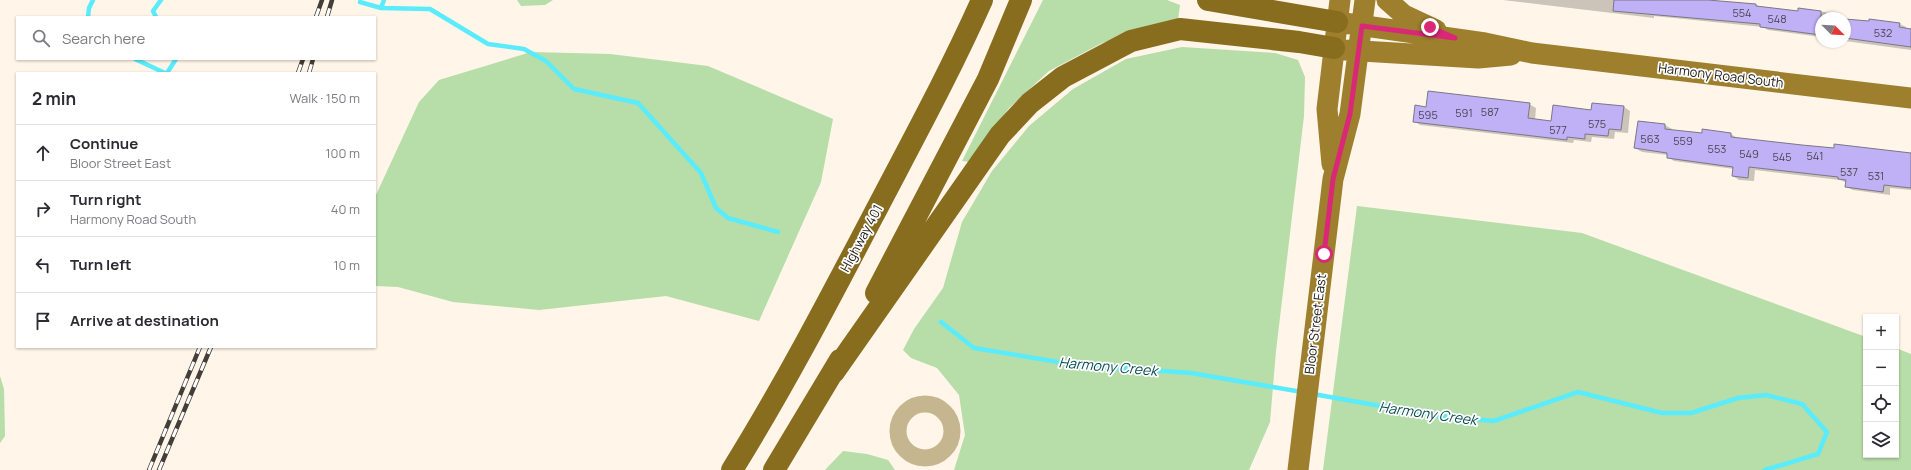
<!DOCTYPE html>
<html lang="en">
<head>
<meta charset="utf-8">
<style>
  body { margin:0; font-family:Manrope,sans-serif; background:#f2f2f3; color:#2b2b33 }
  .controls { position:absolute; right:12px; bottom:12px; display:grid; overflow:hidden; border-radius:0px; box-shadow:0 1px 3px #0004 }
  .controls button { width:36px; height:36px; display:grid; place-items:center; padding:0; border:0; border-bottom:1px solid #e1e1e2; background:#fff; color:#2b2b33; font:20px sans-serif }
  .compass { position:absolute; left:1815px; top:12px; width:36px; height:36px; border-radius:50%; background:#fff; box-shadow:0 1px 3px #0004; rotate:114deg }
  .stop { position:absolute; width:12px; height:12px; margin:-9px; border:3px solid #db2777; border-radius:50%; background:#fff }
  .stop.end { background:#db2777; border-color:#fff; box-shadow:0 1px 4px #0008 }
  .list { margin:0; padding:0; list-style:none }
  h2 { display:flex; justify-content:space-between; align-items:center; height:52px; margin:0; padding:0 16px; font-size:17px }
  h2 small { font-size:13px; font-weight:400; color:#7c7c81 }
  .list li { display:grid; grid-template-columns:26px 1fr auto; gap:12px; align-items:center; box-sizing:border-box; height:56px; padding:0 16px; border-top:1px solid #e1e1e2 }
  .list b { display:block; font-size:15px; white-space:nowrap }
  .list p { margin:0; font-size:13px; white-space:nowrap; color:#7c7c81 }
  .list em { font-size:13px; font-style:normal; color:#7c7c81 }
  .icon { flex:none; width:22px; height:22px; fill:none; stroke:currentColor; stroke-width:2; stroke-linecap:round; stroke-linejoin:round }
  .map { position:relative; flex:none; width:1911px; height:470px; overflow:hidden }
  .search { position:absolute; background:#fff; box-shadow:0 1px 3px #0004; left:16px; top:16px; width:360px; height:44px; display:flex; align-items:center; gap:10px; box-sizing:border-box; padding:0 14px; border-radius:0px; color:#7c7c81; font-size:15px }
  .panel { position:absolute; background:#fff; box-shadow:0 1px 3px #0004; left:16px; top:72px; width:360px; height:276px; border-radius:0px }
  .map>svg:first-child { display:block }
</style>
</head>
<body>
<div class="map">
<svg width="1911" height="470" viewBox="0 0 1911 470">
  <rect width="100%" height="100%" fill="#fff5e8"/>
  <path fill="#b7dda8" d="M517,0H553L545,5L521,6Z
    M1043,0H1167L1180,5L1178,20L1102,43L1049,71L1009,108L970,162L962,161Z
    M1182,47L1275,53L1298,60L1305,77L1304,116L1276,351L1270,422L1249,470H954L965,435L959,395L937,368L911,358L903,350L914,329L943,288L962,222L992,171L1029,126L1073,89L1126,59Z
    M531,52L610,54L708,66L833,119L821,182L759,321L666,296L539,310L453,302L398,287L375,286V197L419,102L439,80Z
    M1357,206L1582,233L1866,337V455H1896V348L1911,354V470H1323Z
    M0,376L4,389L5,436L0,443Z
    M843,451L867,454L888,460L895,470H825Z"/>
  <path fill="#0003" d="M1503,0H1702L1756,5L1760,7L1799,12V9L1825,12L1832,16L1831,18H1821V37L1768,30L1763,27L1654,16V18Z
    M1845,20L1900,24L1906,27V29L1911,30V50L1845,41Z
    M1529,104L1536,108L1535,120L1552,122L1592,111L1624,107L1630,111L1628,133L1615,132L1614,139L1592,137L1591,142L1574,140L1573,143L1420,125L1414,121L1427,108Z
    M1639,122L1665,125L1672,129L1671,131L1703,134H1731L1737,138L1802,146L1911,153V190L1890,188V195L1853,190L1846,187L1847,183L1840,180L1755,170L1754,181L1739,180L1733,176L1734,169L1674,161L1668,157V155L1642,152L1635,148Z"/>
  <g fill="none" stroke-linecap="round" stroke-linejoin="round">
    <path stroke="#5aecfc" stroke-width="4.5" d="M360,2L381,8L430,9L488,44L524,49L546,61L574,89L638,103L701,173L716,208L728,218L778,232
      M381,8L384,0
      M88,17L89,8L93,0
      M156,17L153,11L161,0
      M135,59L165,73
      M167,73L176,59
      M941,322L974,348L1076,365L1191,373L1302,392
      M1313,394L1437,416L1494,421L1578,392L1662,413H1691L1738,398L1766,395L1802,404L1827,432L1818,454L1765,470"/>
  </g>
  <path fill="#c0b0f6" stroke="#7a7787" d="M1614,0H1708L1756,4V6L1798,11V8L1821,11V35L1760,27V24L1613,11Z
    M1845,19L1869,21V19L1900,23L1899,27L1911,29V47L1845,38Z
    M1428,91L1530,103L1528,118L1551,121L1553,105L1591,110L1592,103L1624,106L1621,130L1609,129L1608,136L1585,134V139L1567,137V140L1413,122L1415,105L1426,107Z
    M1638,121L1665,124V129L1702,133V129L1731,133V137L1802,145L1834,148V144L1911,153V188L1884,185L1883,192L1845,187L1846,180L1838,179V177L1749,167L1748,178L1732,176L1733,167L1667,158V153L1634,148Z"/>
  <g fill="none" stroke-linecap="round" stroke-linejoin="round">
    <path stroke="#c6b68f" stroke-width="17" d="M898 431a27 27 0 1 1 54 0a27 27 0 1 1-54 0Z"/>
    <path stroke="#9d7f2d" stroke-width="21" d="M1387,0L1404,15L1436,30
      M1337,22L1485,43L1532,53L1911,98
      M1345,50L1478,58L1511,55
      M1332,164L1327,109L1340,0
      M1298,470L1333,179L1350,114L1365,0"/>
    <path stroke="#886d1e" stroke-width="22" d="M1208,0L1337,22
      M876,293L988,79L1021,0
      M834,372L1000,135L1030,103L1063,77L1131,41L1180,29L1299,42L1334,48
      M732,470C783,388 828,302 873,216C910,145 949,74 982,0
      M774,470L840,360"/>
    <defs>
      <path id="rail" d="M316,17L322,0
        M327,17L332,0
        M298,73L303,59
        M309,73L313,59
        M149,470L200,347
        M159,470L211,347"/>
    </defs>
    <use href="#rail" stroke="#433e37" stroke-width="4.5"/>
    <use href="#rail" stroke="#fff" stroke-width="3" stroke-dasharray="9" stroke-linecap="butt"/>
  </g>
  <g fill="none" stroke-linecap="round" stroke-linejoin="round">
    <path stroke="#db2777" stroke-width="5" d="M1324,254L1333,179L1350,114L1362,26L1455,38L1430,27"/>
  </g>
  <g text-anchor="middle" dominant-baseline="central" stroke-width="3.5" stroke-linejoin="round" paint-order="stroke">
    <g font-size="11" fill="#4c4552">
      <text x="1742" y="12">554</text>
      <text x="1777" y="18">548</text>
      <text x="1883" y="32">532</text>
      <text x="1490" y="111">587</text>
      <text x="1464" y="112">591</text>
      <text x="1428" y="114">595</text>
      <text x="1597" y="123">575</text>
      <text x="1558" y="129">577</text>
      <text x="1650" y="138">563</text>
      <text x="1683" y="140">559</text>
      <text x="1717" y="148">553</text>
      <text x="1749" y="153">549</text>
      <text x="1815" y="155">541</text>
      <text x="1782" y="156">545</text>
      <text x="1849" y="171">537</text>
      <text x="1876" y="175">531</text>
    </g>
    <g font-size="13" fill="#26211c" stroke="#fff">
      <text transform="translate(1721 75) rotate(7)">Harmony Road South</text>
      <text transform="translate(861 238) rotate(-62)">Highway 401</text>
      <text transform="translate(1315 324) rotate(-83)">Bloor Street East</text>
    </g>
    <g font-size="14" font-style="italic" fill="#0a4c53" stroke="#fff">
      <text transform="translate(1108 366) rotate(5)">Harmony Creek</text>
      <text transform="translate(1428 413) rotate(8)">Harmony Creek</text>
    </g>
  </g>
</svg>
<div class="controls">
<button>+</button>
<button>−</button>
<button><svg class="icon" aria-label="locate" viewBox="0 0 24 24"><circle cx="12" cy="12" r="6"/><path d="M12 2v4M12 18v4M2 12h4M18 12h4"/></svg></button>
<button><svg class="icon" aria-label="layers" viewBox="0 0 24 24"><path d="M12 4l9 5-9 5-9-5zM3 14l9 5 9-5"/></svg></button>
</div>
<svg class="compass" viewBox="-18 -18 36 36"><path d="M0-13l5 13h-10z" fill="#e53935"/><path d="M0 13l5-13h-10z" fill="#7c7c81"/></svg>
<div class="stop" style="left:1324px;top:254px"></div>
<div class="stop end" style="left:1430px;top:27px"></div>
<div class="search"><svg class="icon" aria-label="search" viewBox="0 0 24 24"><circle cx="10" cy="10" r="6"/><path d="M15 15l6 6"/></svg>Search here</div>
<section class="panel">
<h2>2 min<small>Walk · 150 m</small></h2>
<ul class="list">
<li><svg class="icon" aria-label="ahead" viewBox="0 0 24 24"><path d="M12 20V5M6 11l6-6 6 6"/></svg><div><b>Continue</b><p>Bloor Street East</p></div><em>100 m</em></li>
<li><svg class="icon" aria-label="right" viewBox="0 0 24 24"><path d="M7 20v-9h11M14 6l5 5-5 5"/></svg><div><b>Turn right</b><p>Harmony Road South</p></div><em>40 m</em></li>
<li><svg class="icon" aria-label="left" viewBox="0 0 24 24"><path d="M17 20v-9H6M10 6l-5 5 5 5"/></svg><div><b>Turn left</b></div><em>10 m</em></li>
<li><svg class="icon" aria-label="arrive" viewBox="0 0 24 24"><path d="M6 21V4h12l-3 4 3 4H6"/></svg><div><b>Arrive at destination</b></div></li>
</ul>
</section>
</div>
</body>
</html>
